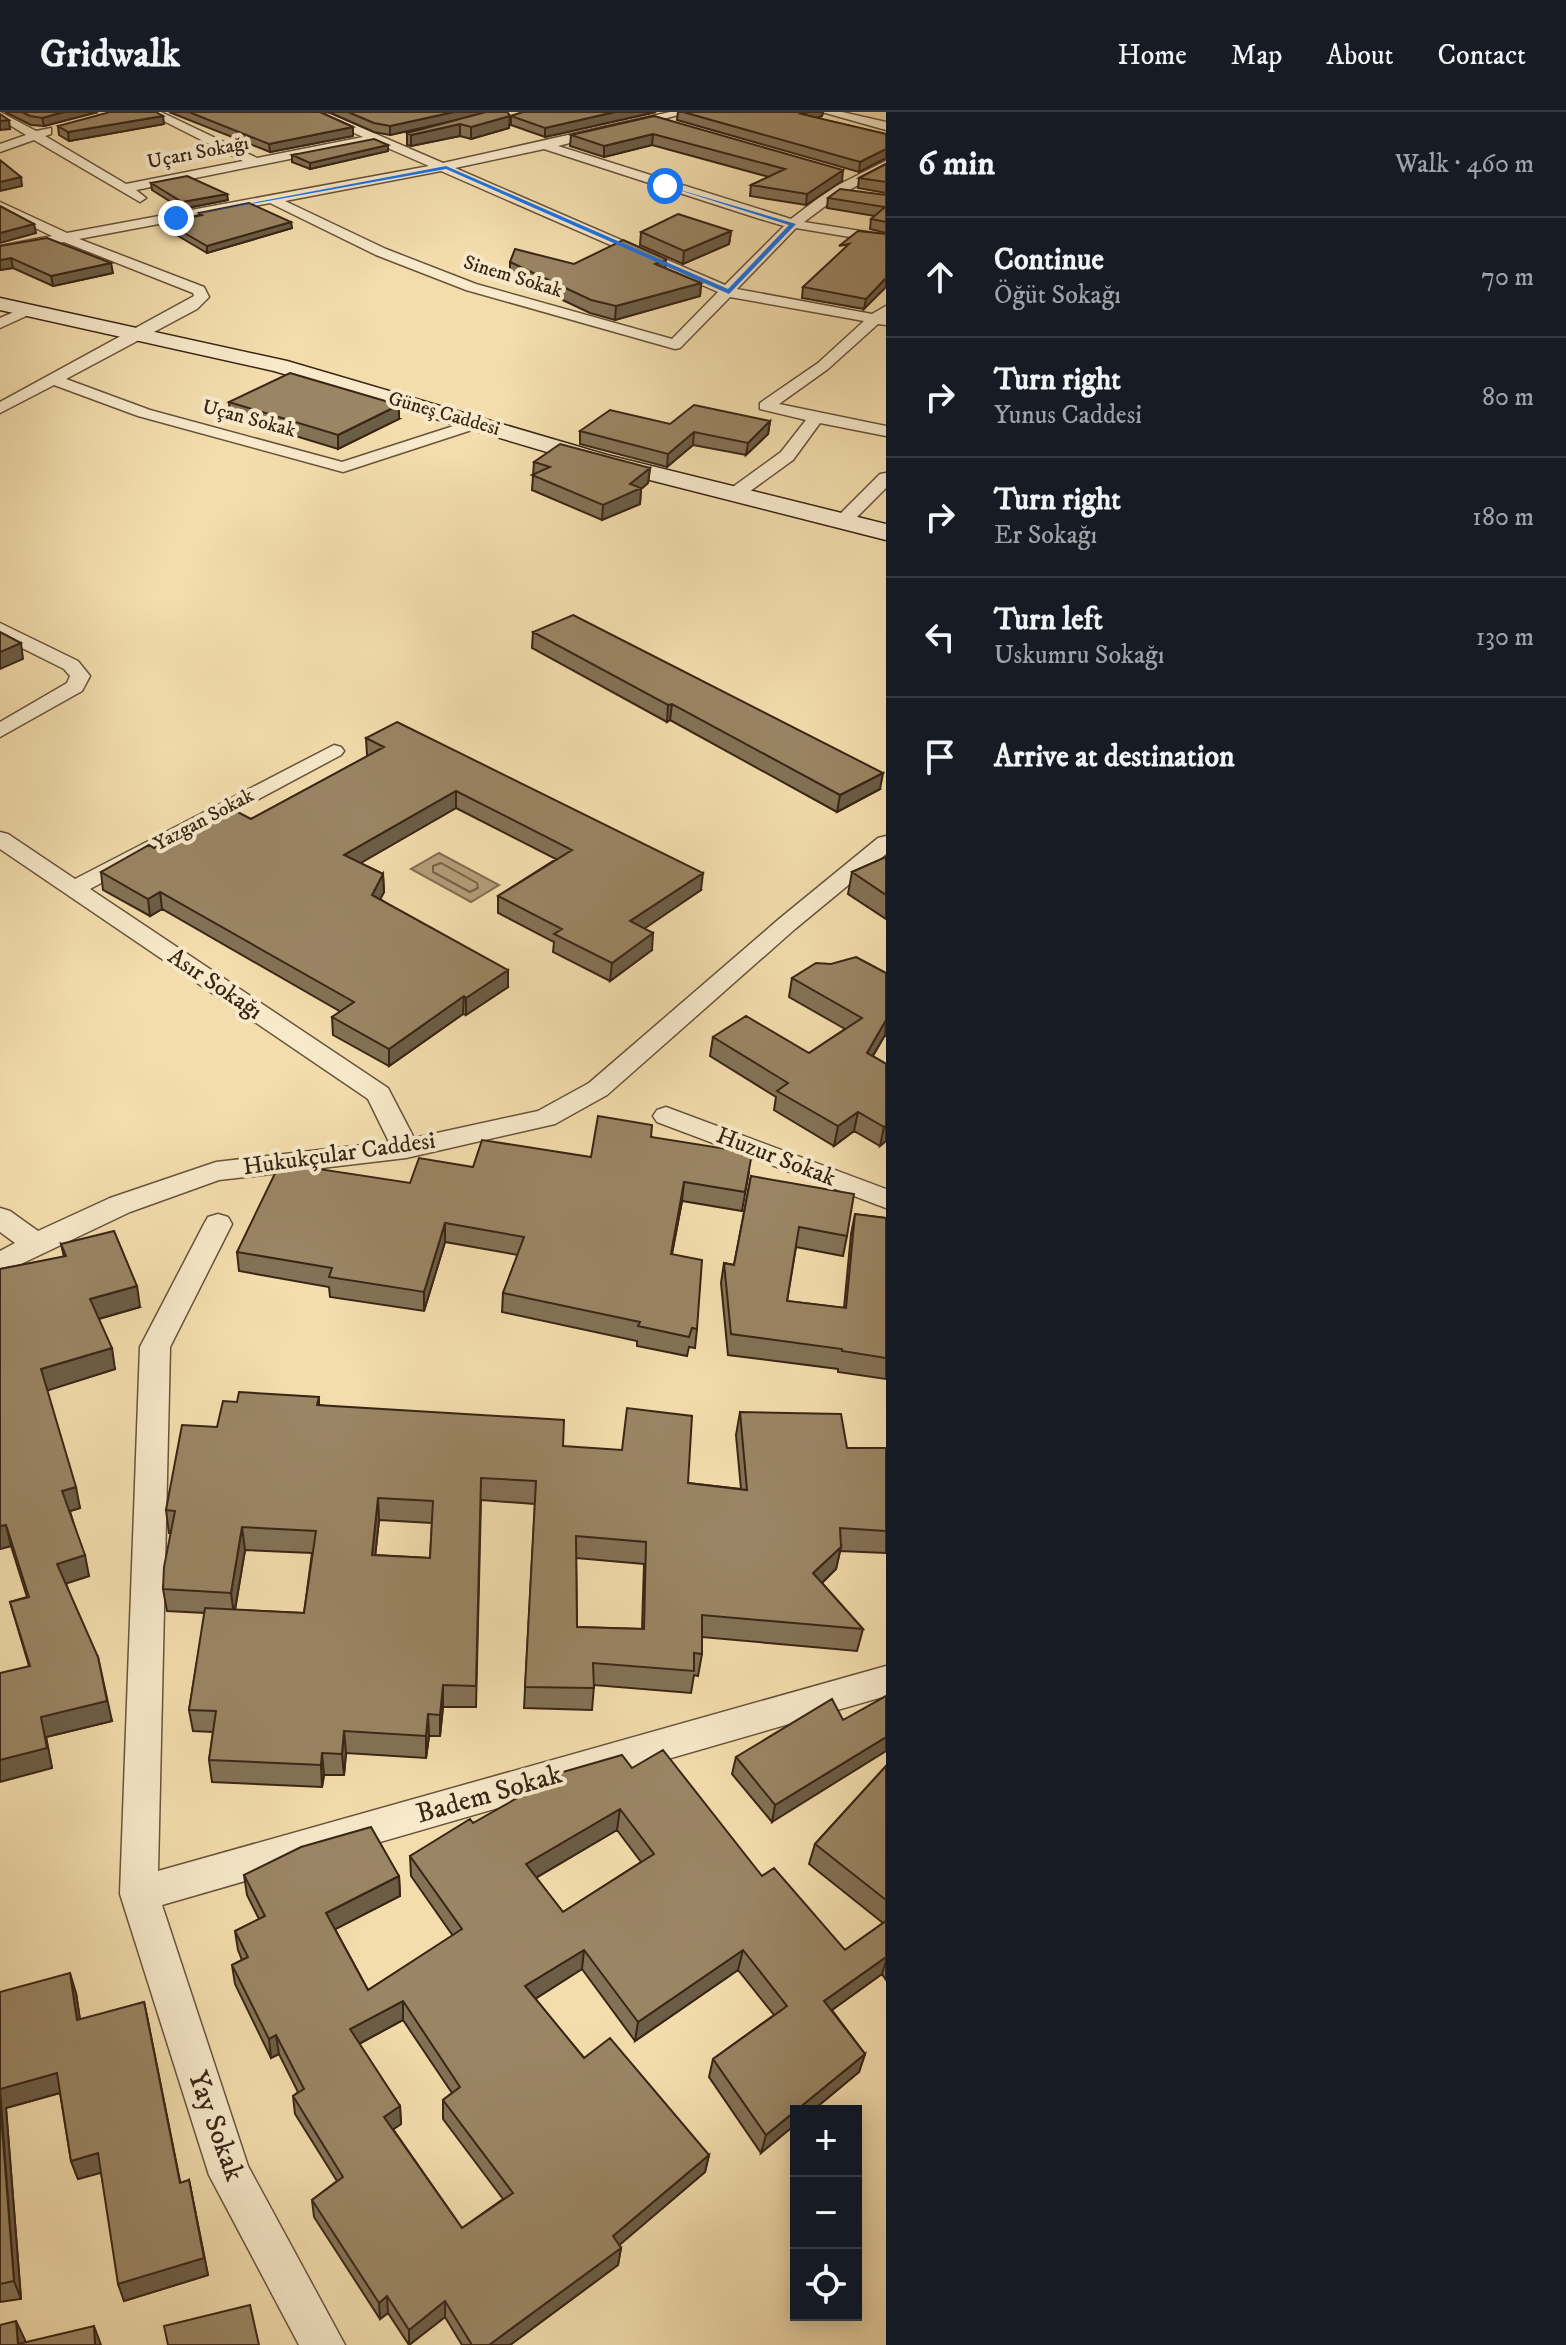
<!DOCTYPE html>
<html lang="en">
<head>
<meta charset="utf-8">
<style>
  body { margin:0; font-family:"IM FELL DW Pica",serif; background:#20242c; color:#f1f3f6 }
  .controls { position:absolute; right:24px; bottom:24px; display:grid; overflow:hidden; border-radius:0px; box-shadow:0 4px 20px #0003 }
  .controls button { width:72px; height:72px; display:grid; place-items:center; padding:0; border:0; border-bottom:2px solid #363941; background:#171b24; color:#f1f3f6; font:40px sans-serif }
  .stop { position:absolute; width:24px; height:24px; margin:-18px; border:6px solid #1a73e8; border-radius:50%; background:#fff }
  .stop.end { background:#1a73e8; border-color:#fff; box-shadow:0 2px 8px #0008 }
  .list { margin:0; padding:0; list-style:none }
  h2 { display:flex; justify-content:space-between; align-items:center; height:104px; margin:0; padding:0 32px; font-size:34px }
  h2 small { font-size:26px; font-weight:400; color:#9ea1a6 }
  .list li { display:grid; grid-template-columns:52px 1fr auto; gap:24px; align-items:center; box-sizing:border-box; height:120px; padding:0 32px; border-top:2px solid #363941 }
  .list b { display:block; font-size:30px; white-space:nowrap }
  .list p { margin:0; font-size:26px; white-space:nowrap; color:#9ea1a6 }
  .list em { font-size:26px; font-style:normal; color:#9ea1a6 }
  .icon { flex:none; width:44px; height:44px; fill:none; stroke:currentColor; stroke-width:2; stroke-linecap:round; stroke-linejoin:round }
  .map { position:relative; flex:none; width:886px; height:2233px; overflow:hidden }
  header { display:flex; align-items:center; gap:48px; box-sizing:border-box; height:112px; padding:0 40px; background:#171b24; border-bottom:2px solid #363941 }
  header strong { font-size:38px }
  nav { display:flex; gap:44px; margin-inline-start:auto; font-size:28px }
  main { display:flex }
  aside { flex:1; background:#171b24 }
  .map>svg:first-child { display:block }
</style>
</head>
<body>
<header>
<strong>Gridwalk</strong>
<nav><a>Home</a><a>Map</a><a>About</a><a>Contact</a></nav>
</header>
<main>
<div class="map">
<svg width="886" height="2233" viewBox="0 0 886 2233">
  <rect width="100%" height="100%" fill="#f3ddad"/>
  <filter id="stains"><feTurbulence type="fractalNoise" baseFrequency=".0025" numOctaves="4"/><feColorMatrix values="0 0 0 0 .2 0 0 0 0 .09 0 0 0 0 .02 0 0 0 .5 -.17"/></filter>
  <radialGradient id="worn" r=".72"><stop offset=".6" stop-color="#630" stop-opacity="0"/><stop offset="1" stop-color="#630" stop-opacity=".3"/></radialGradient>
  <path fill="#b49e79" stroke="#836e51" stroke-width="2" d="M439,741L499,773L471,790L411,757Z"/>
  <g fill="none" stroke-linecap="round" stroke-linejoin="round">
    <path stroke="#766247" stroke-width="2" d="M441,751L477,771L478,776L470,780L433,760V754Z"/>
    <defs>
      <path id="street" d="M0,0L36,19L51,16V22L45,24L126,72L243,49L146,0H161L257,46L363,25L309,0H325L443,51L670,0H690L558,34L791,107L830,77L886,49V58L840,83L804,110L886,123V131L796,116L737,177L872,202L886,194V213L878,212L828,257L779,292L886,314V324L820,311L793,348L742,385H730L727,381L730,377L781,340L806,308L760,297V291L818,251L864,209L730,185L680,236L675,237L466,178L376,143L270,91L79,127L204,175L209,185L197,197L66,267L150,298L342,350L472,308H484V314L343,360L138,304L54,273L0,301V290L194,184L193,181L64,130L0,142V134L52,124L0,99V90L67,121L429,54L374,30L136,78L146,86L140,90L34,28L0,40V32L26,23L0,7ZM544,37L757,106L784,114L725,173L455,56ZM441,59L718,180L672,227L476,172L386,137L285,89Z
        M822,0H842L886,10V18Z
        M30,193L37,197L35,200L0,216V206Z
        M886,361V376L849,413H837L834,409L837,405L880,362Z
        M0,511L78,549L90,564L82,579L0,625V610L67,571L70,564L64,557L0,525Z
        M334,633L341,635L344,639L341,643L90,777L388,976L414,1026L538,999L589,971L779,807L878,726L886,724V742L795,817L607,983L555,1012L406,1046L219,1068L130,1100L0,1162V1139L15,1131L0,1120V1096L10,1099L38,1119L110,1086L216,1050L389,1030L368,987L0,737V720L8,722L75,767Z
        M666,995L886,1077V1096L657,1010L653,1004L657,998Z
        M218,1102L228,1105L232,1112L170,1235L158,1759L886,1554V1584L162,1793L248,2054L345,2233H299L209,2063L120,1782L140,1235L204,1112L208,1105Z"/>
      <path id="secondary" d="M0,186L287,249L607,343L886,412V428L591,353L274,259L0,198Z"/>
    </defs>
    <use href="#street" stroke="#68533b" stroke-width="3"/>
    <use href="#secondary" stroke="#392515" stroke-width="3"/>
    <use href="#street" fill="#f7e9ca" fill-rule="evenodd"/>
    <use href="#secondary" fill="#f7e9ca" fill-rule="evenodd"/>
  </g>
  <path fill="#847256" stroke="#392515" stroke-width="2" fill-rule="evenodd" d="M5,0H98L44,14L31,13Z
    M169,0H320L353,15V24L270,40Z
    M324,0H507L510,4L509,16L471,27L460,24L411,34L407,33V21L452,9L390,23L374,20L331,1Z
    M523,0H656L545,25L511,13V4Z
    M678,0H823L822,4L816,6L886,22V46L859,60L677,8Z
    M654,4L842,69L806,93L750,84L751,73L769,65L652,33L604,45L570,34L571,23Z
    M164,12L69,29L59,23L58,14Z
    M388,33V39L310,57L292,50V43Z
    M886,52V81L858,76L859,66Z
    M151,71L228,88L182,97L152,78Z
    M886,83V121L870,117L871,107L875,104L827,96L828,86Z
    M199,101L292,116L207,141L168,118L167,111L199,103Z
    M731,119L729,132L683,152L640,133L641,120Z
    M886,122L864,197L802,186L803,175Z
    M0,134L113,161L53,174L13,156L0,158Z
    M510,150L665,156L701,171L700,184L615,208L590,201L510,163Z
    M229,290L399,307L338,337L230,304Z
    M770,309L768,322L746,343L693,333L667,355L580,332V319L670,312Z
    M534,350L650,356L648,371L641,377L640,392L602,408L532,378Z
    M533,520L880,677L837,700L670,608L667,610L532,536Z
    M366,626L701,778L644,816L652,838L610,869L553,840L554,830L498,801V784L556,747L456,696L360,751L383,762L384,780L380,787L508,875L466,903L463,902L389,954L333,923L332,905L341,900L162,797L150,804L103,778L101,760L154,736L251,707L368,644L367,643Z
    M886,745V807L848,782L852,760Z
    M886,861V924L885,923L873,944L886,952V1029L880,1034L854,1019L834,1034L774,998L776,985L710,944L713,925L809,941L845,917L789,885L792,866Z
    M651,1025L749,1060L742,1099L682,1089L672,1142L697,1217L695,1236L689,1235L687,1244L637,1234V1229L502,1200L503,1181L518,1143L445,1130L424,1199L330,1185L329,1175L239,1159L237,1140L410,1071L473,1055L591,1045Z
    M751,1064L847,1124L843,1144L796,1135L787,1189L844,1196L851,1122L855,1102L886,1106V1267L838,1260V1257L728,1243L721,1171L724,1151L734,1153Z
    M61,1132L140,1195L99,1207L115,1257L47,1278L80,1396L70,1399L89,1464L66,1471L112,1609L46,1625L52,1656L29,1554L10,1490L27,1485L11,1434L0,1437V1157L64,1145Z
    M319,1285V1293L563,1334L688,1371L741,1377L736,1323L740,1300L847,1336H886V1441L840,1439L836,1457L822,1471L863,1517L857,1539L702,1525V1542L698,1564L694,1563L691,1581L594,1573L592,1598L524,1596L535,1392L481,1388L476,1595H443L440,1624H429L426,1646L346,1641L344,1663H324L322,1675L212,1670L209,1648L213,1620L193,1619L189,1598L205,1501L167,1499L163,1477L171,1421H169L166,1398L217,1315L237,1290ZM379,1408L432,1411L430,1446L375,1443ZM245,1438L312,1441L304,1501L235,1498ZM576,1446L644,1452L642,1517L577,1515Z
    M843,1608L772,1710L732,1662L736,1645Z
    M886,1654V1868L882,1862L832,1898L865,1942L859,1960L812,1999H796L761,2041L709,1965L713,1947L774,1903L738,1858L635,1929L582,1857L535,1887L584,1946L709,2043L705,2060L619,2133L621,2136L618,2153L510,2233H462L445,2205L409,2233L388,2201L380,2207L314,2105L312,2088L337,2069L295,2002L293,1984L298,1980L279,1942L271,1946L235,1872L232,1853L242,1848L238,1838L235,1819L259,1807L247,1783L244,1763L399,1764L400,1784L335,1817L368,1878L453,1824L411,1764L410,1744L473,1711L632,1656L762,1764L845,1838L883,1811L809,1752L815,1732ZM617,1718L641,1750L563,1800L536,1766ZM403,1908L452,1981L443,1988V2007L503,2087L462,2116L393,2017L401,2012L400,1994L359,1932Z
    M0,1880L76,1881L80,1908L144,1890L180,2071L189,2068L208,2163L124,2189L101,2060L78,2067L71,2049L60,1981L6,1996L21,2187L0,2190Z"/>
  <path fill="#6c5d46" stroke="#392515" stroke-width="2" d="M64,0H98L44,14L42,6Z
    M454,0H492L390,23V14Z
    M615,0H656L545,25V16Z
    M808,0H823L822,4L800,12L801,2Z
    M163,4L164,12L69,29L68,20Z
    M510,4L509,16L471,27V15Z
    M9,8L10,17L0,18V9Z
    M460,12V24L411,34V23Z
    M353,15V24L270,40L269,32Z
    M653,22L652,33L604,45V34Z
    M388,33V39L310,57V51Z
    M886,37V46L859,60L860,50Z
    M843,58L842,69L806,93L807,82Z
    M21,65L22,74L0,79V70Z
    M227,82L228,88L182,97V90Z
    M291,110L292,116L207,141V134Z
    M34,112L36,121L0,131V121Z
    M731,119L729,132L683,152L684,139Z
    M11,146L13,156L0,158V148Z
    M666,147L665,160L655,152Z
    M111,151L113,161L53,174L51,164Z
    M886,166V175L864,197L866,187Z
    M701,171L700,184L615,208L616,194Z
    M399,293V307L338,337V323Z
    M770,309L768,322L746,343L748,331Z
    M694,320L693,333L667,355L668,342Z
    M650,356L648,371L641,377L640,392L602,408L603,393Z
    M21,531L23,547L0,557V540Z
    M672,592L670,608L667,610L668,593Z
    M883,661L880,677L837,700L840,683Z
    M456,679V696L345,760L344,743Z
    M703,761L701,778L629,827L630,809Z
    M383,762L384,780L373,801L372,783Z
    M160,780L162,797L150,804L148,787Z
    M653,821L652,838L610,869L612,851Z
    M508,858V875L466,903V886Z
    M464,884L463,902L389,954V937Z
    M886,908L885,923L863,960L867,941Z
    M858,1000L854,1019L834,1034L838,1014Z
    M886,1013V1029L880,1034L884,1015Z
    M684,1070L682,1089L668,1161L671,1142Z
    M445,1111V1130L424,1199V1180Z
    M137,1174L140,1195L94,1208L90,1187Z
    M112,1236L115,1257L46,1279L41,1257Z
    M76,1375L80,1396L67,1400L62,1379Z
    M378,1386L379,1408L373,1465L372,1443Z
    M6,1413L11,1434L0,1437V1414Z
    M242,1415L245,1438L234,1503L231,1481Z
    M841,1435L836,1457L809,1483L813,1461Z
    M85,1443L89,1464L62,1473L57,1452Z
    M98,1545L112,1609L46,1625L52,1656L0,1670V1648Z
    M443,1573V1595L440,1624V1603Z
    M428,1602L429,1624L426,1646V1624Z
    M344,1619L346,1641L344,1663L342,1642Z
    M886,1625V1639L772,1710L775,1693Z
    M322,1641L324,1663L322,1675L321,1653Z
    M620,1697L617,1718L525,1772L526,1752Z
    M399,1764L400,1784L328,1821L326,1801Z
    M584,1838L582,1857L524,1894L525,1874Z
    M743,1838L738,1858L635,1929L638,1910Z
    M886,1845V1849L882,1862L818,1908L824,1889Z
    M70,1861L76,1881L83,1928L77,1908Z
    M403,1889V1908L351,1936L350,1917Z
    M144,1890L148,1909L184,2089L180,2071Z
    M276,1923L279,1942L271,1946L269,1927Z
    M865,1942L859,1960L812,1999H796V2012L761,2041L766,2023Z
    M57,1961L63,1980L6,1996L21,2187L14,2169L0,1977Z
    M400,1994L401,2012L385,2023L384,2005Z
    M98,2041L104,2060L78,2067L71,2049Z
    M709,2043L705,2060L610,2141L613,2124Z
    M189,2068L208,2163L124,2189L118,2172Z
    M621,2136L618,2153L510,2233H489Z
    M387,2184L388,2201L380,2207L379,2191Z
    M445,2189V2205L409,2233V2218Z
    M16,2209L25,2228V2233H18Z
    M94,2214L101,2233H95Z"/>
  <path fill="#9a8564" stroke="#392515" stroke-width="2" fill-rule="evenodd" d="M22,0H64L42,6L30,4Z
    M110,0H156L163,4L68,20L58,14Z
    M189,0H320L353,15L269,32Z
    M348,0H454L390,14L374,11Z
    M486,0H507L510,4L471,15L460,12L411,23L407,21Z
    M523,0H615L545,16L511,4Z
    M683,0H808L801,2L886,22V37L860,50Z
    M0,2L9,8L0,9Z
    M654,4L843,58L807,82L751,73L785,57L653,22L604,34L571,23Z
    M374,27L388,33L310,51L292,43Z
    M0,48L21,65L0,70Z
    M886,52V70L859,66Z
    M187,64L227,82L182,90L151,71Z
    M840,77L886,83V110L871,107L885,95L828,86Z
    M249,91L291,110L207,134L167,111L202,103L199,101Z
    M0,94L34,112L0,121Z
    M678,102L731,119L684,139L641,120Z
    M858,119L886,122V166L866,187L803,175L849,132L839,134Z
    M47,126L111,151L51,164L11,146L0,148V134Z
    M623,128L666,147L655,152L701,171L616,194L591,188L510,150L515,137L574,152Z
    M290,261L399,293L338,323L229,290Z
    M694,293L770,309L748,331L694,320L668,342L580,319L610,298L670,312Z
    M560,332L650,356L630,372L641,376L603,393L532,363L550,355L534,350Z
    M573,503L883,661L840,683L672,592L668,593L533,520Z
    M0,520L21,531L0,540Z
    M397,610L703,761L630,809L653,821L612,851L554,822L562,817L498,784L572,738L456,679L344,743L383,762L372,783L508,858L466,886L464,884L389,937L332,905L354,890L160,780L148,787L101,760L149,733L154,736L230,696L251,707L384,635L366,626Z
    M886,745V783L852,760Z
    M856,845L886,861V908L867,941L886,952V1013L884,1015L858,1000L838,1014L777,979L788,971L713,925L746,904L809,941L862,906L792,866L816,851L831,852Z
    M598,1004L652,1013L651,1025L752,1041L745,1080L684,1070L671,1142L702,1148L697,1217L692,1216L689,1225L638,1214L640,1210L503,1181L524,1125L445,1111L424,1180L329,1165L332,1156L237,1140L280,1051L410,1071L419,1046L473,1055L482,1028L591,1045Z
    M751,1064L854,1082L847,1124L799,1115L787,1189L846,1196L855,1102L886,1106V1246L842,1239V1237L731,1222L724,1151L734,1153Z
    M114,1119L137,1174L90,1187L112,1236L41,1257L76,1375L62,1379L85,1443L57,1452L98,1545L107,1589L41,1605L47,1636L0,1648V1561L30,1554L10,1490L29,1485L6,1413L0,1414V1157L66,1144L61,1132Z
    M239,1280L319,1285L317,1293L564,1308L563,1334L622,1338L627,1296L692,1304L688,1371L747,1378L740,1300L841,1302L847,1336H886V1419L840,1416L841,1435L813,1461L863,1517L702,1503V1542L694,1541V1559L593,1551L594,1576L525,1575L536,1369L481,1366L476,1574L443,1573L440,1603L428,1602L426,1624L344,1619L342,1642L322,1641L321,1653L209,1648L216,1599L189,1598L205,1496L304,1501L316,1419L242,1415L231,1481L163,1477L164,1455L175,1399L166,1398L182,1313L217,1315L223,1289L237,1290ZM378,1386L433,1389L430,1446L372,1443ZM576,1424L646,1430L644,1517L577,1515Z
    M886,1584V1625L775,1693L736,1645L832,1587L843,1608Z
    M663,1638L762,1764L774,1756L845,1838L886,1809V1845L824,1889L865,1942L766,2023L713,1947L787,1894L743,1838L638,1910L584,1838L525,1874L584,1946L610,1926L709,2043L613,2124L621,2136L489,2233H472L445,2189L409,2218L387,2184L379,2191L312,2088L343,2065L293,1984L304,1977L276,1923L269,1927L232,1853L248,1845L235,1819L265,1804L244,1763L301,1735L371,1715L399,1764L326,1801L368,1878L462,1817L410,1744L470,1707L473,1711L563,1660L622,1643L632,1656ZM620,1697L654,1742L563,1800L526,1752ZM403,1889L460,1975L443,1988L513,2081L462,2116L384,2005L400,1994L350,1917Z
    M886,1654V1788L815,1732Z
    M70,1861L77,1908L144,1890L180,2071L189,2068L204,2146L118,2172L98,2041L71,2049L57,1961L0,1977V1880Z
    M0,1990L14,2169L0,2172Z
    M250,2193L259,2233H168L164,2214Z
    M16,2209L18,2232L94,2214L95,2233H0V2213Z"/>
  <path fill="#1a73e8" d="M446,54L728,177L789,113L663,73L796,112L729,182L446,57L173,106Z"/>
  <g text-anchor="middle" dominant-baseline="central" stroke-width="8" stroke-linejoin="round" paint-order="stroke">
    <g font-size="20" fill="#392515" stroke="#f7e9ca">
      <text transform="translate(198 41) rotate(-11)">Uçarı Sokağı</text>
      <text transform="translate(513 165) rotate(17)">Sinem Sokak</text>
      <text transform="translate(444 302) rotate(16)">Güneş Caddesi</text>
      <text transform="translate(249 307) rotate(15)">Uçan Sokak</text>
      <text transform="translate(204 708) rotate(-28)">Yazgan Sokak</text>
    </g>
    <g font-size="24" fill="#392515" stroke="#f7e9ca">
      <text transform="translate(215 872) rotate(34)">Asır Sokağı</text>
      <text transform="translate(339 1042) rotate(-8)">Hukukçular Caddesi</text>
      <text transform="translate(776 1045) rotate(21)">Huzur Sokak</text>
    </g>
    <g font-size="28" fill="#392515" stroke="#f7e9ca">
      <text transform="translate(489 1682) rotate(-16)">Badem Sokak</text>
      <text transform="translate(216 2014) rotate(70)">Yay Sokak</text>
    </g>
  </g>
  <rect width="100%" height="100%" filter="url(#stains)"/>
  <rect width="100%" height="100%" fill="url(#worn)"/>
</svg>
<div class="controls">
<button>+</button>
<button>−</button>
<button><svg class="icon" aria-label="locate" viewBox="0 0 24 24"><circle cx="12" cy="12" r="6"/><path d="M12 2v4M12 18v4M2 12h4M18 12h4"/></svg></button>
</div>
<div class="stop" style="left:665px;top:74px"></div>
<div class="stop end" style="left:176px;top:106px"></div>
</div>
<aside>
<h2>6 min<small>Walk · 460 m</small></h2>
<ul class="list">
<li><svg class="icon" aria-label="ahead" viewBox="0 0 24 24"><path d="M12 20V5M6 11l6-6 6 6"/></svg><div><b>Continue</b><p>Öğüt Sokağı</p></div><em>70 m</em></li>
<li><svg class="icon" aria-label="right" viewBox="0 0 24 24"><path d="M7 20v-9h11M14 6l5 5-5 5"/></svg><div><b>Turn right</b><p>Yunus Caddesi</p></div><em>80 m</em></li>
<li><svg class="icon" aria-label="right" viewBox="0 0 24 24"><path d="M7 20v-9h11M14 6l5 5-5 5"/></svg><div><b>Turn right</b><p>Er Sokağı</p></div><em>180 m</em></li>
<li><svg class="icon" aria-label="left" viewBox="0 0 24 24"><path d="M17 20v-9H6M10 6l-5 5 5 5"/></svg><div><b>Turn left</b><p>Uskumru Sokağı</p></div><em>130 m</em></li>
<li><svg class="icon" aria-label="arrive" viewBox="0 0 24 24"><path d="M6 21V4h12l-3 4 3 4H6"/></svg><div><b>Arrive at destination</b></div></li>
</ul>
</aside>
</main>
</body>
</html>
